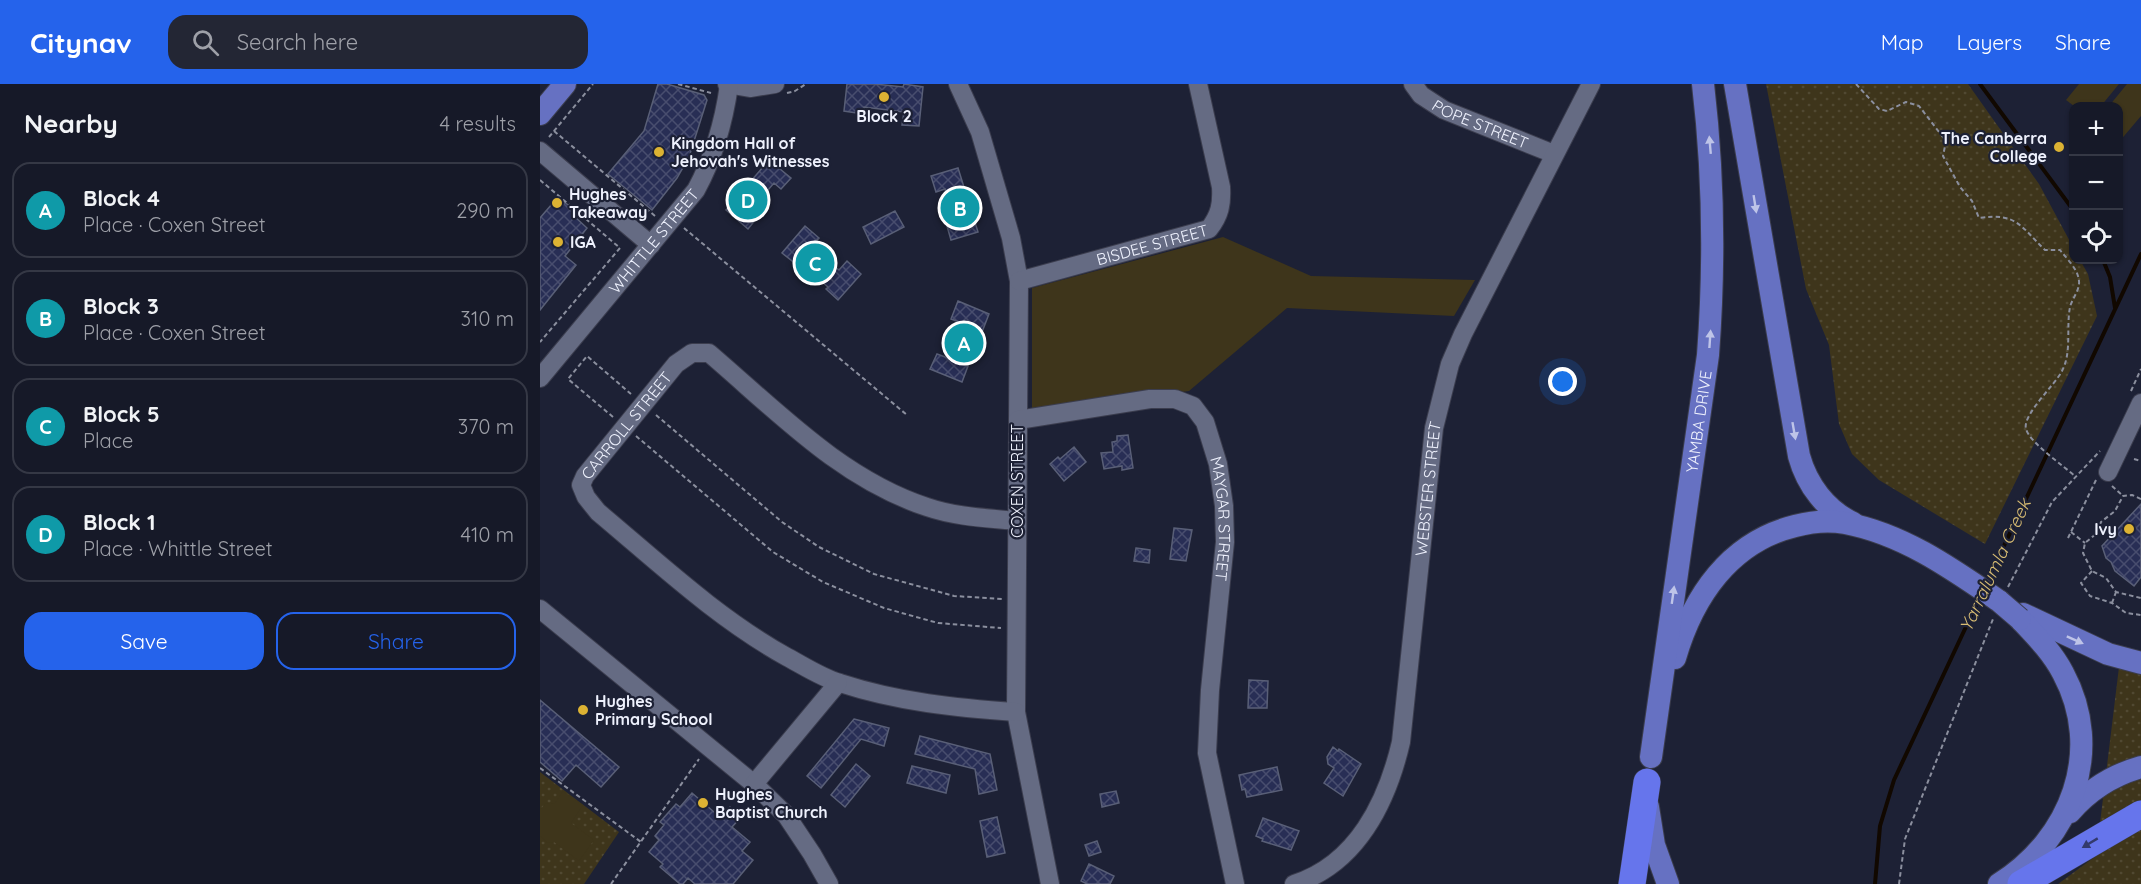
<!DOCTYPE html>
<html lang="en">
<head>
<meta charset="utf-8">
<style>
  body { margin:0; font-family:Quicksand,sans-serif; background:#232634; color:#f1f3f6 }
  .controls { position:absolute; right:18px; top:18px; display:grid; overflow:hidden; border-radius:12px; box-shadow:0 2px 4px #0004 }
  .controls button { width:54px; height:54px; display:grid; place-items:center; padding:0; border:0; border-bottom:2px solid #353845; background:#161928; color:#f1f3f6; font:30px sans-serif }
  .you { position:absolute; left:1023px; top:298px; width:21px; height:21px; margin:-15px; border:4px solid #fff; border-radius:50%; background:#1a73e8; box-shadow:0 0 0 9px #1a73e833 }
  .badge { display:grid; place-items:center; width:39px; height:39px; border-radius:50%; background:#2563eb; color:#fff; font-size:20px; font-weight:700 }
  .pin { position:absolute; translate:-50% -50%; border:3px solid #fff; box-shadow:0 2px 6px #0006 }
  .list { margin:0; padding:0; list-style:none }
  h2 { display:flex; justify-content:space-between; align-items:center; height:78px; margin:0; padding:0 24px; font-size:26px }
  h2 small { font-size:20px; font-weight:400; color:#9ea0a8 }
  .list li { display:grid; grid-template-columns:39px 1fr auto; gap:18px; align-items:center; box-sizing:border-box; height:96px; margin:0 12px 12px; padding:0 12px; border:2px solid #353845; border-radius:18px }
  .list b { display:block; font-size:22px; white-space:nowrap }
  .list p { margin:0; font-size:20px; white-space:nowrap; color:#9ea0a8 }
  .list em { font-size:20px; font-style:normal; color:#9ea0a8 }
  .actions { display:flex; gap:12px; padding:18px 24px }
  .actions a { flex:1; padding:14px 0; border:2px solid #2563eb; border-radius:18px; text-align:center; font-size:21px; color:#2563eb }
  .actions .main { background:#2563eb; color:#fff }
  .icon { flex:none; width:33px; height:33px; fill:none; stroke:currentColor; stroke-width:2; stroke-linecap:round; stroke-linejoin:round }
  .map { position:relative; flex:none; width:1601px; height:800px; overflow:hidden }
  header { display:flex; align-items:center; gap:36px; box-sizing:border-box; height:84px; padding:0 30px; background:#2563eb; color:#fff }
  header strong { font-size:28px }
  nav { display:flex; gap:33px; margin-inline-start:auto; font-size:21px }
  .search { width:420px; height:54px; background:#232634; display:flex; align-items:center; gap:15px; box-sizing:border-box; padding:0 21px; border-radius:18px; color:#9ea0a8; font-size:22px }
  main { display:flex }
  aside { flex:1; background:#161928 }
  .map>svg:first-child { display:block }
</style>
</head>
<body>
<header>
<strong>Citynav</strong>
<div class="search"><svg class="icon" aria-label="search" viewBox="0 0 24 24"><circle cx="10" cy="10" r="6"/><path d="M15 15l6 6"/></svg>Search here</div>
<nav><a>Map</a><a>Layers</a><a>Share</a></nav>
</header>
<main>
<aside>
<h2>Nearby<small>4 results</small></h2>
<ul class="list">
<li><span class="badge" style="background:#0f9aa8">A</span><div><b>Block 4</b><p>Place · Coxen Street</p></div><em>290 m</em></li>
<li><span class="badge" style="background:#0f9aa8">B</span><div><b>Block 3</b><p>Place · Coxen Street</p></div><em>310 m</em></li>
<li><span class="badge" style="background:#0f9aa8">C</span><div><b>Block 5</b><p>Place</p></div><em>370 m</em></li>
<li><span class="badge" style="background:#0f9aa8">D</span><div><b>Block 1</b><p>Place · Whittle Street</p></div><em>410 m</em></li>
</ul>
<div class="actions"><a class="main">Save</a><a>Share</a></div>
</aside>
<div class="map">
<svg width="1601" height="800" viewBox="0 0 1601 800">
  <defs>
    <pattern id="grass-dots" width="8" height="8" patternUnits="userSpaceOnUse" patternTransform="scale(1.5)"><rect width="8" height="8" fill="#3e351b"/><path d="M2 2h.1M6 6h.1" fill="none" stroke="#514932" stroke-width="1.8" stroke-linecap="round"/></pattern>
    <pattern id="building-cross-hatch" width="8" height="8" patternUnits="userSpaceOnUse" patternTransform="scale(1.5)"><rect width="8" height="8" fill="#282e55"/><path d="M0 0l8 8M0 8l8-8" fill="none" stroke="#484d6e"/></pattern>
  </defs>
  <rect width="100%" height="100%" fill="#1d2135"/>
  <path fill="url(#grass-dots)" d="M1226,0H1428L1499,100L1533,163L1534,176H1540L1548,190L1557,232L1445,460L1339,396L1312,370L1299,340L1289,261L1266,205Z
    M1579,583L1601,587V800H1518L1556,772Z
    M0,688L79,748L44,800H0Z"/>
  <path fill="#3e351b" d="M1539,0H1579L1561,22H1534L1526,16Z
    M1587,0H1601V32L1579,58L1578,22H1569Z
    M683,153L771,192L935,196L914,232L747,224L649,307L492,329V204Z
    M23,707L43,721L31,739L54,756L39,777L14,758L8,759L0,752V726L5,720L15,719Z"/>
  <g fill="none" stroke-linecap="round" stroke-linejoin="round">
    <path stroke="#110800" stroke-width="4" d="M1440,0L1534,127
      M1563,176L1570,193L1575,224
      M1447,498L1601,170
      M1335,800L1340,742L1354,696L1440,513"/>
  </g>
  <path fill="url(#building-cross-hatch)" stroke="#595f77" stroke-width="1.5" d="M118,0H127L164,11L167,16L149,73L137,94L112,126L68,90L104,47Z
    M307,0H335L363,3L364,0L383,3L379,42L362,41L364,28L324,23L323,30L304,27Z
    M229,76L251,94L241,105L234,99L209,128L217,134L208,145L186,126Z
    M418,84L438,148L411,156L407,142L415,140L405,105L396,108L391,92Z
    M18,113L38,129L35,133L47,144L25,172L36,181L0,226V134Z
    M355,127L364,143L331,160L323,143Z
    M265,142L279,154L271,163L299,186L307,177L321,190L298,216L286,205L288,203L259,178L256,180L242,169Z
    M418,217L449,230L442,248L439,247L426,281L428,282L422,298L390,285L397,270L408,274L422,239L411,235Z
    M588,351L593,384L582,386V382L564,385L561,369L573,368L572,358L577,357V352Z
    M534,363L546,378L524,397L510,380L518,373L520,375Z
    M1601,420V493L1594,502L1575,487L1571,478L1566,474L1562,462Z
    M634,444L652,446L646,477L630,475Z
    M596,464L610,466L609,479L594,477Z
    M709,596L728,597L727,624H708Z
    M0,616L79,683L61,703L36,681L22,697L0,678Z
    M314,635L349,644L344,662L321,655L281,704L267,692Z
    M380,652L450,670L457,706L439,710L435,685L375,670Z
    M793,663L798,667L799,665L821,680L803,712L784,699L794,684L788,680L787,673Z
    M316,680L330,692L305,723L291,711Z
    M372,682L410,691L406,709L367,699Z
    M737,683L742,706L707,713L705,705L702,706L699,691Z
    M576,707L579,719L562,723L560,710Z
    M152,709L181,734L190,723L201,733L192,743L210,758L202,767L213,776L193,800H155L148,794L143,800H140L120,783L123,780L109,768L119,756L115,752L124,741L120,738L136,720L140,723Z
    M457,733L465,769L447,773L440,737Z
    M723,734L759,747L751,766L722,757L723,755L716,752Z
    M557,757L561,768L549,772L545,761Z
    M549,780L574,792L570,800H547L541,797Z"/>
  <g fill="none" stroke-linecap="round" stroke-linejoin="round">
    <defs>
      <g id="minor">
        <path d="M187,0L210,4L235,0"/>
        <path d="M418,0L440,48L471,154L479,197L476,628L510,800"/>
        <path id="s1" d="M873,0L881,11L904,26L1014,70"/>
        <path d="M0,67L111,161"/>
        <path id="s2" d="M479,197L669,145C680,131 682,120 681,103L658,0"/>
        <path id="s3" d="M0,294L156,106C174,73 184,37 189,1"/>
        <path id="s4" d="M478,336L610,315H635L653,322L665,338L678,380L684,422L685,458L670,606L667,669L695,800"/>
        <path d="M1568,388L1601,319"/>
        <path d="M0,525L214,700L246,731L272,770L289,800"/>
        <path id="s5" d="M476,628C417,624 358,618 300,599C282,594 264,582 247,573C177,534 119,479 58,428L46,413L41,401L45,392L136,280L152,269H169C237,327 301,395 387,423C416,433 447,434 477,437"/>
        <path d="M214,700L298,599"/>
        <path id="s6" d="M754,800C817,780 847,718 861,658L894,344L910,280L923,250L1051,0"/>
      </g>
      <g id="major">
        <path d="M1195,0L1259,372C1267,401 1286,426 1313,439"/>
        <path d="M0,30L25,0"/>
        <path d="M1483,530L1568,570L1601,579"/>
        <path d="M1135,574C1153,512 1190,458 1255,442C1270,438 1289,436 1305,439C1363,450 1411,484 1459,517"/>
        <path id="s7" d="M1111,673L1168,271C1175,177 1174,93 1163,0"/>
        <path d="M1108,723L1114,761L1128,800"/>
        <path d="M1530,728C1549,706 1573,691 1601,683"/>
        <path d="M1459,800C1531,755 1565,667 1523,589C1512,568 1496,552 1480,535"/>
      </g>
      <path id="highway" d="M1092,800L1107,698
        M1481,800L1601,730"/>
    </defs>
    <use href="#minor" stroke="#3b3d4e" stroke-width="20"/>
    <use href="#major" stroke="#3b3d4e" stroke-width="24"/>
    <use href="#highway" stroke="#3b3d4e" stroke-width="28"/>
    <path stroke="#8b8f9e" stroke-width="2" stroke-dasharray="4.5 3" stroke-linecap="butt" d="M138,0L171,9
      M1316,0L1339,25L1347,27L1366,18L1379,22L1406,57L1403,72L1420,103L1432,117L1439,134C1477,128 1481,143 1505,166H1520C1527,175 1538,185 1539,197C1540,206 1532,215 1530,223C1526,244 1532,268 1522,287C1515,301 1482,331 1486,345C1490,359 1524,382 1536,393
      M247,9L255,7L266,0
      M14,47L115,132
      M9,53L53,0
      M0,96L80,164L0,258
      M144,144L367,331
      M1591,307L1601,285
      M116,331L242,438L279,463L334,490L414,512L462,515
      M73,333L28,295L47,272L91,310
      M96,352L233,468L283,498L344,524L398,539L461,544
      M1594,375L1601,377
      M1572,402L1583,412
      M1601,415L1592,411L1583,412L1575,427L1561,438L1556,450L1545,459L1543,469L1552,487L1566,494L1576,508L1601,514
      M1531,448L1545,459
      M1528,454L1556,396
      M1552,487L1541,499L1550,512L1572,519L1586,529L1601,531
      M1468,503L1512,418L1560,367
      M1572,519L1576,508
      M0,684L101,758
      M71,800L159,675
      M1359,800L1365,755L1453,535"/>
    <use href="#minor" stroke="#656b83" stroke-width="18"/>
    <use href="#major" stroke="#6671c2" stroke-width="22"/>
    <use href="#highway" stroke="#6675ec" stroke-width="27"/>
    <defs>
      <path id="major-bridge" d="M1459,517L1480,535"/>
    </defs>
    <use href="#major-bridge" stroke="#3b3d4e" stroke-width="24" stroke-linecap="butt"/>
    <use href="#major-bridge" stroke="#6671c2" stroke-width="22"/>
  </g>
  <defs><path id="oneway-solid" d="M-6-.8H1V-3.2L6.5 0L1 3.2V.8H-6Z" transform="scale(1.5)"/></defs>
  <g fill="#bec4e8">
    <use href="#oneway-solid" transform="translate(1170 61) rotate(-95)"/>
    <use href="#oneway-solid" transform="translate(1215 120) rotate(81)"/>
    <use href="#oneway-solid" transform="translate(1170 255) rotate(-86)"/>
    <use href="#oneway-solid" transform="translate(1254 347) rotate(80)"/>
    <use href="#oneway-solid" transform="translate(1133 511) rotate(-82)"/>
    <use href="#oneway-solid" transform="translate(1535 556) rotate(24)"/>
  </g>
  <use fill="#333a6c" href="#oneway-solid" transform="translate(1550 759) rotate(149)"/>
  <g fill="#dcb233" stroke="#1d2135" stroke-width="2">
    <circle cx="344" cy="13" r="6"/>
    <circle cx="1519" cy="63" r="6"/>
    <circle cx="119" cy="68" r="6"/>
    <circle cx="17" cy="119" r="6"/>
    <circle cx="18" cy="158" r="6"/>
    <circle cx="1589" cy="445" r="6"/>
    <circle cx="43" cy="626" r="6"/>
    <circle cx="163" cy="719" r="6"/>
  </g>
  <g text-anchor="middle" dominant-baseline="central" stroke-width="4.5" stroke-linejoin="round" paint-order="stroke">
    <g font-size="16" font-weight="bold" fill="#eef1fd" stroke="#1d2135" text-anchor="start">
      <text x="344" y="32" text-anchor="middle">Block 2</text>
      <text x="1507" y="54" text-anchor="end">The Canberra<tspan x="1507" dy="18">College</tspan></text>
      <text x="131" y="59">Kingdom Hall of<tspan x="131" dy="18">Jehovah's Witnesses</tspan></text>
      <text x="29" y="110">Hughes<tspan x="29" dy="18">Takeaway</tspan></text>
      <text x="30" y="158">IGA</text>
      <text x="1577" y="445" text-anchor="end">Ivy</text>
      <text x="55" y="617">Hughes<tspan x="55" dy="18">Primary School</tspan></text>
      <text x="175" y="710">Hughes<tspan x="175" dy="18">Baptist Church</tspan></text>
    </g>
    <g font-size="16" fill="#eef1fd" stroke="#1d2135">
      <text stroke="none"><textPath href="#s1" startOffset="80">POPE STREET</textPath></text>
      <text stroke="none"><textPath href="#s3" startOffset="178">WHITTLE STREET</textPath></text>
      <text stroke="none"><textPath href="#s2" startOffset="138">BISDEE STREET</textPath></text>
      <text stroke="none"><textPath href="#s7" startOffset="339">YAMBA DRIVE</textPath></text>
      <text stroke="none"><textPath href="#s5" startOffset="584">CARROLL STREET</textPath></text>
      <text transform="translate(477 397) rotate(-90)">COXEN STREET</text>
      <text stroke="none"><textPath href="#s6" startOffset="441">WEBSTER STREET</textPath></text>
      <text stroke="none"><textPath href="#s4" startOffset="297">MAYGAR STREET</textPath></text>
    </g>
    <g font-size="18" font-style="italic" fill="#d9bd73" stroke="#1d2135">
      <text transform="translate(1455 481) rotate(-65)">Yarralumla Creek</text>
    </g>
  </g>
</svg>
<div class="controls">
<button>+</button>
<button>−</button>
<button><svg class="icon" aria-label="locate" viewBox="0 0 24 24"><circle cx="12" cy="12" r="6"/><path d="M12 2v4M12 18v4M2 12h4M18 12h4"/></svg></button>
</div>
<div class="you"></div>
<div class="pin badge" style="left:424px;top:259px;background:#0f9aa8">A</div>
<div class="pin badge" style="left:420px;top:124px;background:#0f9aa8">B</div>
<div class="pin badge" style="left:275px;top:179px;background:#0f9aa8">C</div>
<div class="pin badge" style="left:208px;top:116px;background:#0f9aa8">D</div>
</div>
</main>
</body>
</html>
